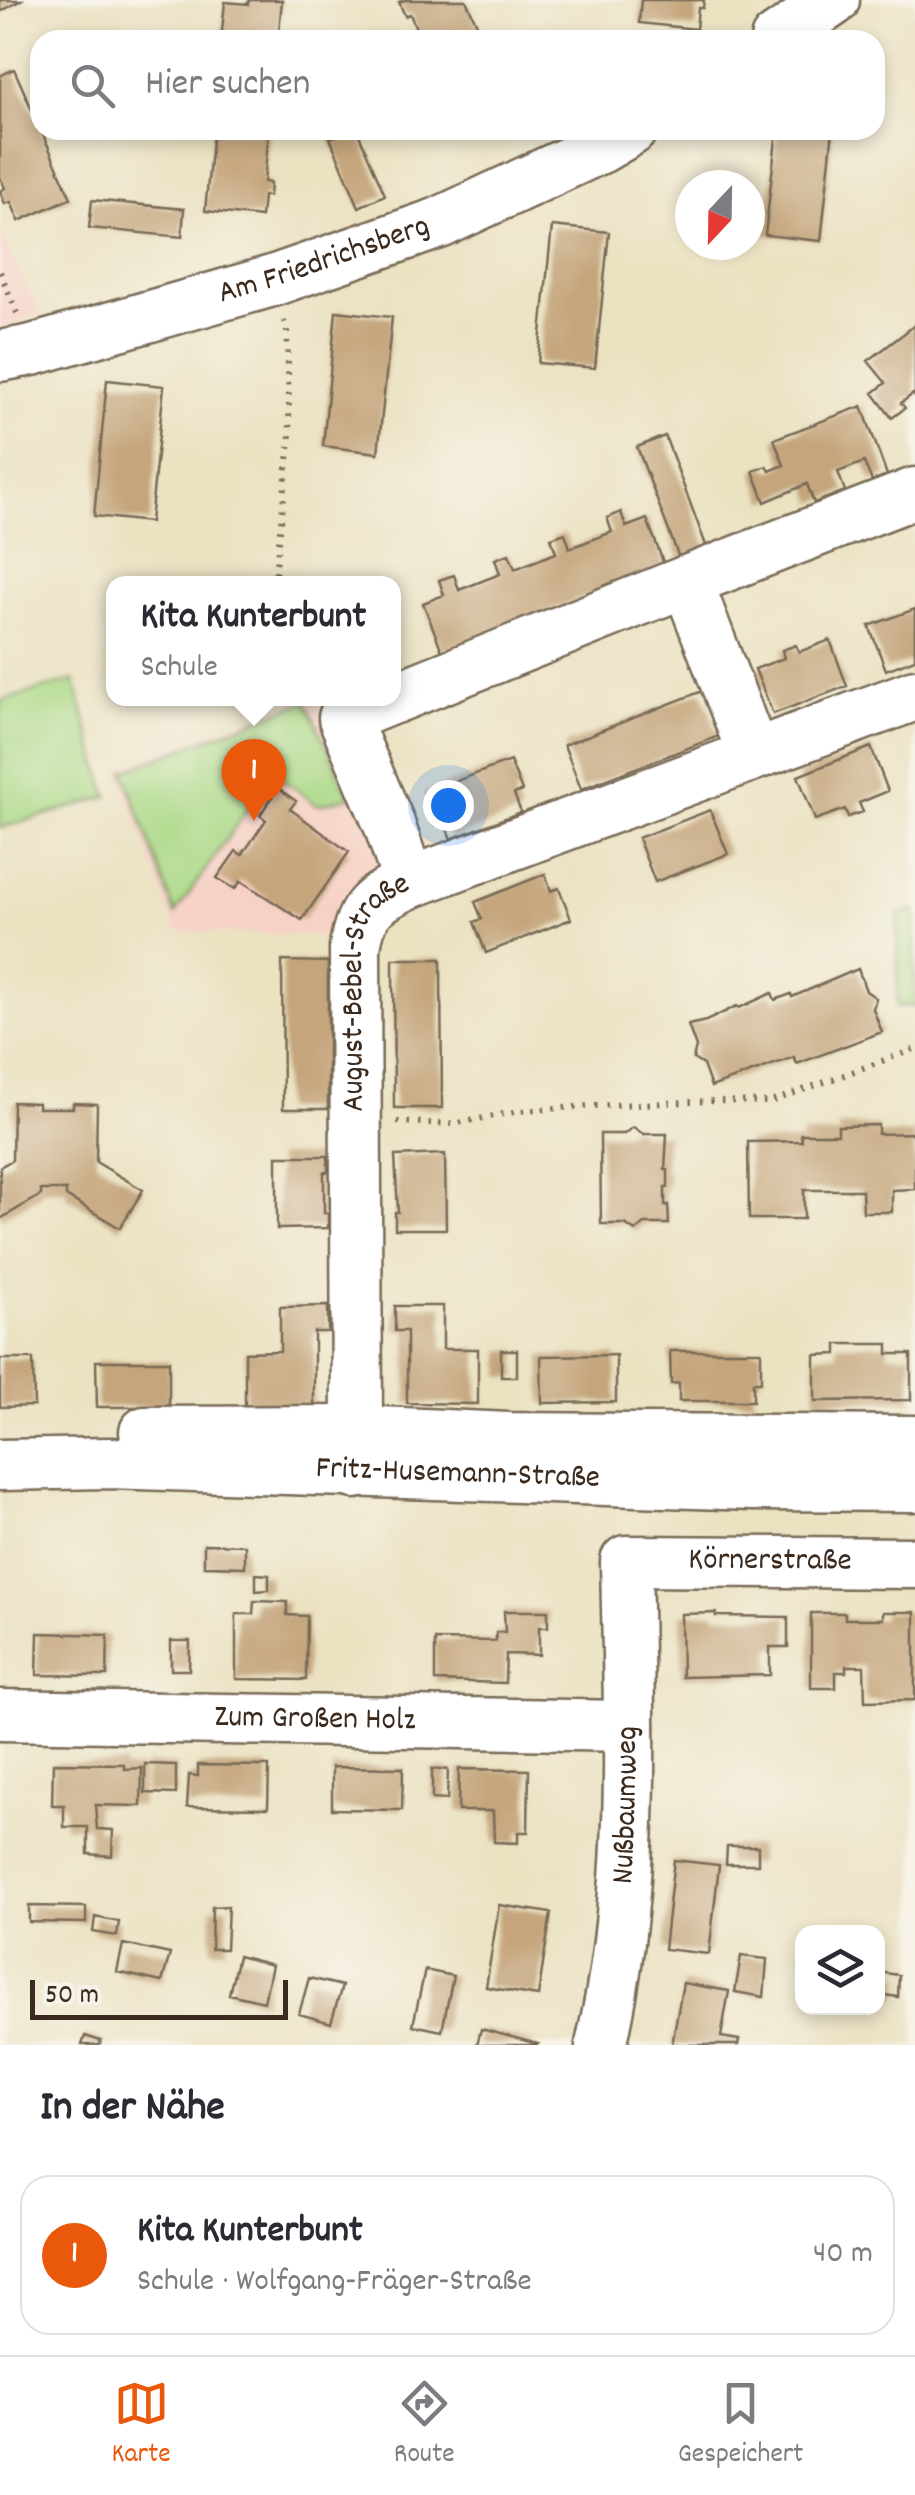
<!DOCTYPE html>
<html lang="de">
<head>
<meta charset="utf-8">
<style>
  body { margin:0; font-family:Dekko,sans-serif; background:#f2f2f3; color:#2b2b33 }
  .controls { position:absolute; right:30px; bottom:30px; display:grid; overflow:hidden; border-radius:20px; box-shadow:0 5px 15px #0003 }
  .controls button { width:90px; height:90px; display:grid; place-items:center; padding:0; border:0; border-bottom:2px solid #e1e1e2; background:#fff; color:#2b2b33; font:50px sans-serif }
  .compass { position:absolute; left:675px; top:170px; width:90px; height:90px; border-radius:50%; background:#fff; box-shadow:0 5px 15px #0003; rotate:202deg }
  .scale { position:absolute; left:30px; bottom:25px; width:258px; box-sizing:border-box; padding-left:10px; border:5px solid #3b2a1e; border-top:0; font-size:28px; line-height:35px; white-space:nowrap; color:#3b2a1e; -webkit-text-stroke:8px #f7f3e8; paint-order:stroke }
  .you { position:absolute; left:448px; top:805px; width:35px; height:35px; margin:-25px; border:8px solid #fff; border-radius:50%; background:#1a73e8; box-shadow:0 0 0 15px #1a73e833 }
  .badge { display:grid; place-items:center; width:65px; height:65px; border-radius:50%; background:#ea580c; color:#fff; font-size:32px; font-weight:700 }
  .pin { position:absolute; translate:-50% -82px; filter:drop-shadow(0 2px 5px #0008) }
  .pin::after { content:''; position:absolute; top:52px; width:35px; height:30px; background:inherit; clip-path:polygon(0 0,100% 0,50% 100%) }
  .popup { position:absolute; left:106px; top:576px; width:295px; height:130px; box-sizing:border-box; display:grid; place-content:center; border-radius:20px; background:#fff; filter:drop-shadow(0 2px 8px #0005); font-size:32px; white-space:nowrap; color:#7c7c81 }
  .popup b { font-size:38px; color:#2b2b33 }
  .popup::after { content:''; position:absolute; left:50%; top:100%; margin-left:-20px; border:20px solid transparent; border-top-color:#fff }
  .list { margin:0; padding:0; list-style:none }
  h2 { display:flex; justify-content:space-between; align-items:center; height:130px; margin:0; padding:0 40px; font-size:42px }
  h2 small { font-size:32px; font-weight:400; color:#7c7c81 }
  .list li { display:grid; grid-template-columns:65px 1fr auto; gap:30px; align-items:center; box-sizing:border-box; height:160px; margin:0 20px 20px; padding:0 20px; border:2px solid #e1e1e2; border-radius:30px }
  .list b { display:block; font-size:38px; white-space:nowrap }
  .list p { margin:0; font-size:32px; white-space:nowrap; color:#7c7c81 }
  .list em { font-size:32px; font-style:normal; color:#7c7c81 }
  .icon { flex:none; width:55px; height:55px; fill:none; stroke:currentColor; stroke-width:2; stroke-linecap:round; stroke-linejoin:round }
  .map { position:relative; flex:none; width:915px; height:2045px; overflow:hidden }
  .search { position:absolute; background:#fff; box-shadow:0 5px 15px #0003; left:30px; right:30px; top:30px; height:110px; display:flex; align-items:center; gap:25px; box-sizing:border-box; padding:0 35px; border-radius:30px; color:#7c7c81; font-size:38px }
  .sheet { height:310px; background:#fff }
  nav { display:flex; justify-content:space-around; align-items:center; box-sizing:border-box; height:140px; border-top:2px solid #e1e1e2; background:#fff; font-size:28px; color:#7c7c81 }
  nav a { display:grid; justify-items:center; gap:5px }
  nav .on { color:#ea580c }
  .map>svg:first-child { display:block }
</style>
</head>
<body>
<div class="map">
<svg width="915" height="2045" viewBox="0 0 915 2045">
  <rect width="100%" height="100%" fill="#f7f3e8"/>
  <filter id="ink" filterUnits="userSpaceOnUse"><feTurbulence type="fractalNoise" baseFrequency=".01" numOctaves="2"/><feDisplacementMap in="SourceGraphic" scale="20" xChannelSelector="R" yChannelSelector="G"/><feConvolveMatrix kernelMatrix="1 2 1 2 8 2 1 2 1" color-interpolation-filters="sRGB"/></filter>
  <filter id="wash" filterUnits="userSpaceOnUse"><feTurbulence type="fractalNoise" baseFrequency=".0048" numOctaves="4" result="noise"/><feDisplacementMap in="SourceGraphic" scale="40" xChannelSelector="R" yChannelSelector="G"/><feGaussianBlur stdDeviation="2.25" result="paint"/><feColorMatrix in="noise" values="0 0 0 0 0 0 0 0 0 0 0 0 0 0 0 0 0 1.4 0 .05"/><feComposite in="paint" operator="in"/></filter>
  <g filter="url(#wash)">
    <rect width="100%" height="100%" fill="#ebe2c2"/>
    <path fill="#f7d1c6" d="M0,232L40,313L0,331Z
      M300,699H313L395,872L338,936L176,931L118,769Z"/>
    <path fill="#aad986" stroke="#728252" stroke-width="2.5" d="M74,680L108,797L0,828V701Z
      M306,701L350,797L317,805L273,772L175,914L124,771Z
      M915,909V1006H897L898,915Z"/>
    <g id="blocks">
      <path fill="#c4a57c" d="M0,0H21L0,12Z
        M249,0H282L279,31H285L284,40H221L225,2L248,4Z
        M405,0H466L484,40H421L410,14L405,16L399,2Z
        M641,0H704L703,8H698L696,29L639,23Z
        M14,69L71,198L19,221L11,202L5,204L0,191L5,188L0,177V76Z
        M213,130H269L264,182L270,183L269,196H263L261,217L205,211Z
        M349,130H357L385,195L359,207L330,138Z
        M777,130H833L821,241L765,235Z
        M92,200L184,209L182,237L89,228Z
        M552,226L609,232L595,368L538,363Z
        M336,311L392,317L378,453L323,446Z
        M915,325V397L913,394L901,403L905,408L892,418L873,393L886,383L868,361Z
        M107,380L164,386L150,522L94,516Z
        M862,406L887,475L872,481L864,462L838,472L845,491L814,503L807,484L765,502L753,471L767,466L770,471L784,465L774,439Z
        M665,436L707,548L679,558L637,447Z
        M621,512L626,527L647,519L665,567L479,637L482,644L463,651L460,644L442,651L423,603L444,595L439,580L454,575L459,590L500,574L495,559L509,554L515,569L556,553L551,538L565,533L570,548L612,532L607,518Z
        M915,609V659L886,670L869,626Z
        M830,640L847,686L773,714L755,669L784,658L782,650L796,645L799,652Z
        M702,691L719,736L581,789L564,745Z
        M871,747L888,791L859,803L863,812L848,817L845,809L815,820L798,776Z
        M510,761L522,791L514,794L521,812L451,839L444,822L436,825L424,793Z
        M278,788L296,801L290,809L349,852L302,920L241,881L235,889L217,878L236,851L242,855L266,820L260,815Z
        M710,810L728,854L655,882L638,838Z
        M545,874L551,891L559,888L571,919L486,953L474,922L482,919L475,902Z
        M393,959H441L442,1108H394Z
        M282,961L328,962V1109H283Z
        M858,969L866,991L876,998L873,1009L882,1032L797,1064L794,1057L711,1087L703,1065L693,1059L696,1047L688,1025L706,1021L737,1006L739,1008L772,993L775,1000L791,994L792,997Z
        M13,1102L38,1103V1108H73V1103L97,1104L96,1162L143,1190L120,1228L66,1196V1190H41V1195L0,1219V1167L12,1160Z
        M878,1125V1134L915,1133V1189L892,1190V1212H863L862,1190H804V1219H749L748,1142L802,1141L801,1134H838V1126Z
        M633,1127L643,1134H667L665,1170H668V1187H665V1205H668L669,1224H645L635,1231L625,1224H601L600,1134H624Z
        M445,1154L446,1229H395V1212H398L395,1156Z
        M277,1156H328V1172H324V1213H328V1228L277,1229Z
        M328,1306V1332H314V1406H245V1352L280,1351V1307Z
        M395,1306H443V1349H478V1404L407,1403V1331H395Z
        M837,1344H888V1354H911V1400L815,1401V1355L837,1354Z
        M501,1350H517V1377H501Z
        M670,1351H761V1382H753V1401H679V1383L671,1384Z
        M616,1355V1402L542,1403L541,1356Z
        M0,1359H33L34,1406L0,1407Z
        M96,1361H169V1407H97Z
        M204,1544L245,1545V1567L204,1566Z
        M256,1574L269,1575V1590L256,1591Z
        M254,1601L287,1602V1615L307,1616L306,1680L236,1679V1614H253Z
        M504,1611H548V1627H539V1655L506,1654L505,1683L435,1681V1640L496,1641V1632H505Z
        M883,1612H915V1700L865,1701L864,1666H846V1672H836V1688H811V1613H845V1619H883Z
        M716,1613V1616L788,1617V1647H770V1675L682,1677L681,1614Z
        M38,1633L108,1635L107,1676L37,1675Z
        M171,1641H190L189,1670H171Z
        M53,1763L124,1764V1769L142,1768L141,1806L95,1805L97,1829L113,1830L112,1856L88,1854V1827H64V1805H52Z
        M145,1764L176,1765V1794L145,1793Z
        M198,1765L269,1766L268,1808L187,1807L189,1775L198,1776Z
        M332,1767L403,1768L402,1810L332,1809Z
        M432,1769H448L447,1800L432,1799Z
        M459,1769L529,1770L528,1832H518V1843L494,1842L493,1811H458Z
        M727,1846H758V1864H726Z
        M674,1860L719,1865L709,1954L664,1949Z
        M499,1905L551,1913L538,1996L486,1987Z
        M29,1906L86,1907V1923L29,1922Z
        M228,1906L226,1949H211L212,1907Z
        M95,1917L119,1922L117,1936L93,1932Z
        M123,1944L170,1954L162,1982L117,1972Z
        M238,1956L272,1965L264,2002L229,1994Z
        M741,1956L767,1959L764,1997L735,1992Z
        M425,1970L453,1976L442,2031L413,2025Z
        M878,1972L899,1975L898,1997L878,1994Z
        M309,1978L342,1986L331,2023L299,2014Z
        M683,1983L729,1991L721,2037L739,2040L738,2045H672Z
        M481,2029L538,2044L537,2045H477Z
        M85,2036L101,2041L100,2045H82Z"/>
    </g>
  </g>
  <g filter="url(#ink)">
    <use href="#blocks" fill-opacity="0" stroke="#796a57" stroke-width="2.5"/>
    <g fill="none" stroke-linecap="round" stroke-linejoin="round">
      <defs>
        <g id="minor">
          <path d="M776,40L834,0"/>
          <path id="s1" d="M0,356L32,350L272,281L439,223L602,147L631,130"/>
          <path d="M393,698L344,718L389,824L409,883"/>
          <path d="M394,698L687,581"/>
          <path d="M753,754L687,581L915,493"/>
          <path d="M145,1432L357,1431L509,1438L915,1441"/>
          <path id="s2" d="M0,1465L109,1463L753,1485L915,1486"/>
          <path id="s3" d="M355,1473L357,1431L355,948C360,908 374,899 409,883L915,695"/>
          <path id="s4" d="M0,1715L629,1726"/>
          <path id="s5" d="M601,2045C638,1887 629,1722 626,1561L915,1563"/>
        </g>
      </defs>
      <use href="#minor" stroke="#796a57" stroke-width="55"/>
      <path stroke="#796a57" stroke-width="6" stroke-dasharray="2.5 8" stroke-linecap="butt" d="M0,272L17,313
        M274,584L290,442L287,332L284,321
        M397,1122L453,1124L519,1111L589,1106L714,1101L770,1102L915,1049"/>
      <use href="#minor" stroke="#fff" stroke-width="50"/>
    </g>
  </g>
  <g text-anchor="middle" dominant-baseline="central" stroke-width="9" stroke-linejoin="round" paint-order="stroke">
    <g font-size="32" fill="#3b2a1e" stroke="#f7f3e8">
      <text stroke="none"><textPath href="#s1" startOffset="338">Am Friedrichsberg</textPath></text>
      <text stroke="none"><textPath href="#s3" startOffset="488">August-Bebel-Straße</textPath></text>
      <text stroke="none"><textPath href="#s2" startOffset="458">Fritz-Husemann-Straße</textPath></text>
      <text stroke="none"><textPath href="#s5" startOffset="630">Körnerstraße</textPath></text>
      <text stroke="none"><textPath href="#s4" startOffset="315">Zum Großen Holz</textPath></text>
      <text stroke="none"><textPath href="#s5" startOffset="242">Nußbaumweg</textPath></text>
    </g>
  </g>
</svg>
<div class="controls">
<button><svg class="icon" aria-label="layers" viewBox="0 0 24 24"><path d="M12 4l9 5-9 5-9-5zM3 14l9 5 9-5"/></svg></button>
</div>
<svg class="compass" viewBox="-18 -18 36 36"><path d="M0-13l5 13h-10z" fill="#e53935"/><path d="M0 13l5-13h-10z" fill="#7c7c81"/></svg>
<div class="scale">50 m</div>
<div class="you"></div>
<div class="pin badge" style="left:254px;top:821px">1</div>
<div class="popup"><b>Kita Kunterbunt</b>Schule</div>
<div class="search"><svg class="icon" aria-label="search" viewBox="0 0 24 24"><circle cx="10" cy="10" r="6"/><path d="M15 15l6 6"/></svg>Hier suchen</div>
</div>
<section class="sheet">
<h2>In der Nähe<small></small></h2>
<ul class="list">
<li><span class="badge">1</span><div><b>Kita Kunterbunt</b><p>Schule · Wolfgang-Fräger-Straße</p></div><em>40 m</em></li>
</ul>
</section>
<nav>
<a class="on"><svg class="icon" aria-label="map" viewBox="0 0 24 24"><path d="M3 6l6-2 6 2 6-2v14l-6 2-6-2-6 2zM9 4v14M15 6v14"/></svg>Karte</a>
<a><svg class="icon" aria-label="directions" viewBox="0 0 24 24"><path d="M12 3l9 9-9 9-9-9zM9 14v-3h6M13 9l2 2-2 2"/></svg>Route</a>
<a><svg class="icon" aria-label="saved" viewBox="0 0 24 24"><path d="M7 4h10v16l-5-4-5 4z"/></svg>Gespeichert</a>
</nav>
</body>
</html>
